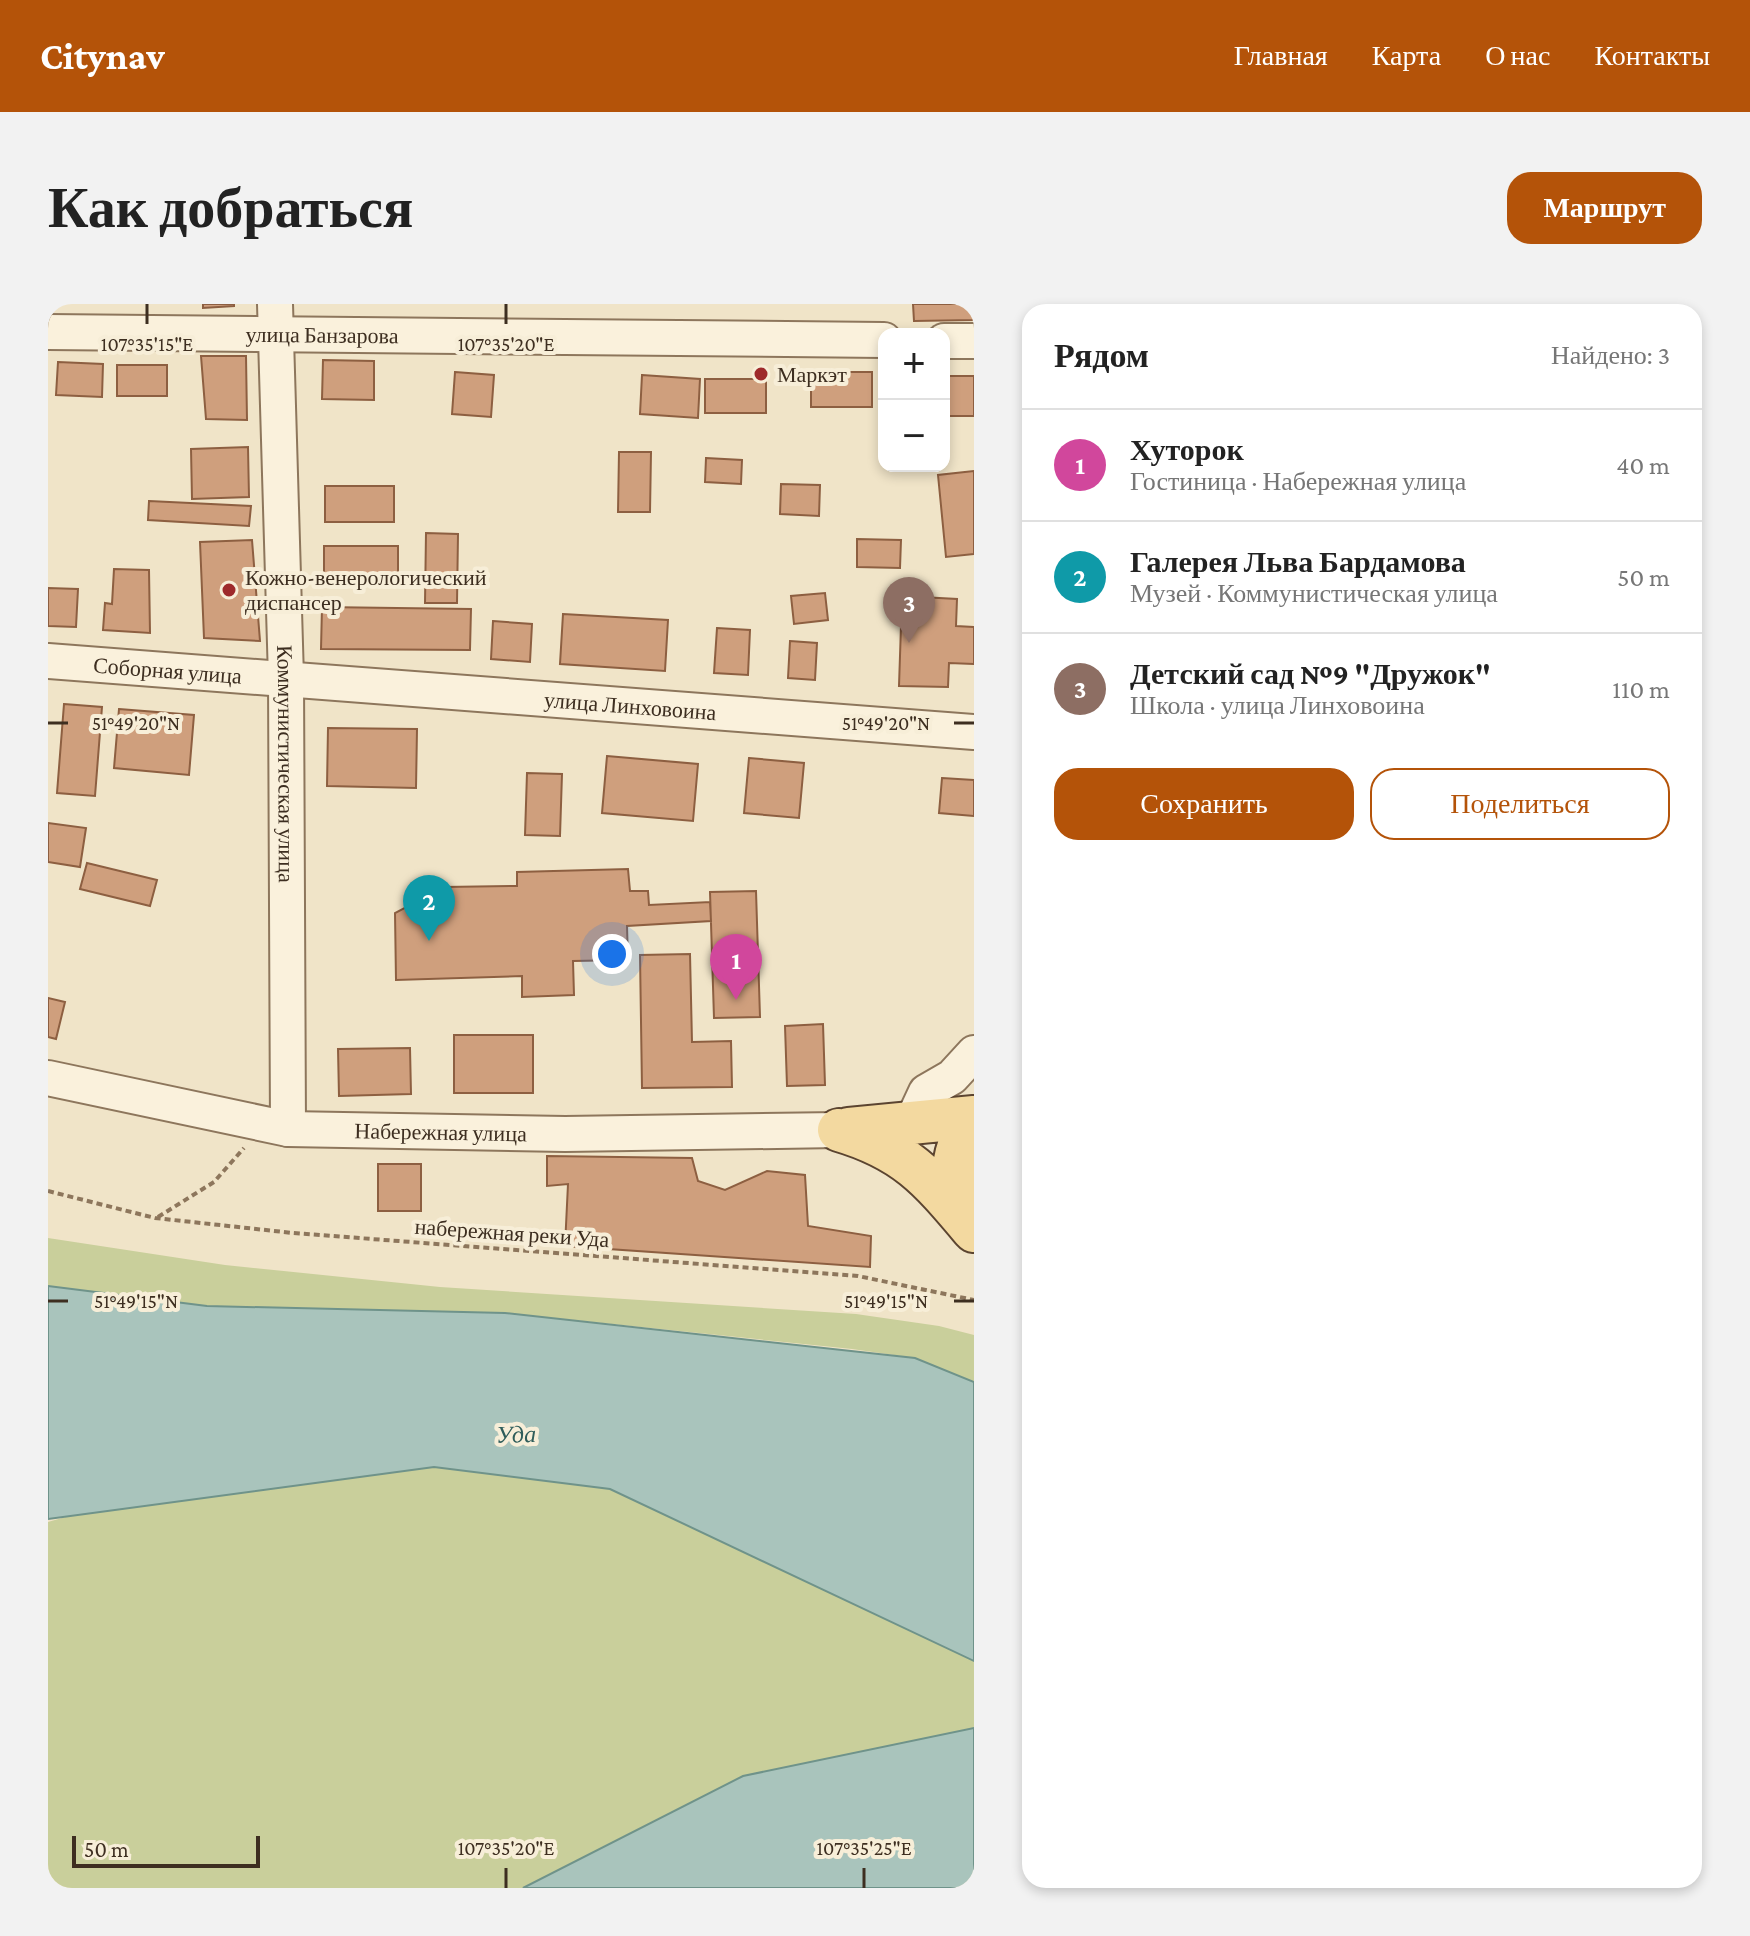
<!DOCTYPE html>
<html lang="ru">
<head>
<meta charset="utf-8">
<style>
  body { margin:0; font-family:"Crimson Pro",serif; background:#f2f2f2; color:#222 }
  .controls { position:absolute; right:24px; top:24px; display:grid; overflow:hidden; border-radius:16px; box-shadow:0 4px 12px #0003 }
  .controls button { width:72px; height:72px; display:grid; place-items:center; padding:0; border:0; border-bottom:2px solid #e0e0e0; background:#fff; color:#222; font:40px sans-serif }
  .scale { position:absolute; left:24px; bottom:20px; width:188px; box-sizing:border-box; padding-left:8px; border:4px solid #3d2e20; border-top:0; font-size:22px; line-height:28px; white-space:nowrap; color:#3d2e20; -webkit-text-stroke:6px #f7eed8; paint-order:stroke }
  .you { position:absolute; left:564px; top:650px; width:28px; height:28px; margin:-20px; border:6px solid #fff; border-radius:50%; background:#1a73e8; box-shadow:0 0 0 12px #1a73e833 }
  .badge { display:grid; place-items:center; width:52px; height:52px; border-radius:50%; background:#b45309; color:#fff; font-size:26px; font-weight:700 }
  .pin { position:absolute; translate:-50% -66px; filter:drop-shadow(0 2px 4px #0008) }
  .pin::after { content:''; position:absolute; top:42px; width:28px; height:24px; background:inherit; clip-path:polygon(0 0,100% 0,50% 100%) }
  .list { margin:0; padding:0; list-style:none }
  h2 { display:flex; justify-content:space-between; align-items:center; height:104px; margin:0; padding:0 32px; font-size:34px }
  h2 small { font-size:26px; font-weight:400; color:#767676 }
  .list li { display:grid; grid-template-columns:52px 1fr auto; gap:24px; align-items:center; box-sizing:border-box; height:112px; padding:0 32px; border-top:2px solid #e0e0e0 }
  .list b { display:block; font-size:30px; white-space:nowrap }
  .list p { margin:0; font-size:26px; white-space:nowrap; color:#767676 }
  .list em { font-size:26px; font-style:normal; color:#767676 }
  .actions { display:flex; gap:16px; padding:24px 32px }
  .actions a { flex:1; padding:18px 0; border:2px solid #b45309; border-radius:24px; text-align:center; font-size:28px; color:#b45309 }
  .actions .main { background:#b45309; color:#fff }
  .map { position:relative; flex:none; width:926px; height:1584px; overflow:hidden; border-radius:24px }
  header { display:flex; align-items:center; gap:48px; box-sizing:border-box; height:112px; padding:0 40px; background:#b45309; color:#fff }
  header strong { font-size:38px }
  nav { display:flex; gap:44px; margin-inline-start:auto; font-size:28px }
  .intro { display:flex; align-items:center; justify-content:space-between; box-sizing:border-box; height:192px; padding:0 48px }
  h1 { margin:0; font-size:56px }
  .button { padding:20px 36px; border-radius:24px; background:#b45309; color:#fff; font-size:28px; font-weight:700 }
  main { display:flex; gap:48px; padding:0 48px }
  aside { flex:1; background:#fff; border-radius:24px; box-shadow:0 4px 12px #0003 }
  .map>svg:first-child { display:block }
</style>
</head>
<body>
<header>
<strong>Citynav</strong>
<nav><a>Главная</a><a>Карта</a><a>О нас</a><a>Контакты</a></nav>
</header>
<div class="intro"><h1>Как добраться</h1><a class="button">Маршрут</a></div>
<main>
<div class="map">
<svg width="926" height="1584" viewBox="0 0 926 1584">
  <rect width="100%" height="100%" fill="#f0e4c8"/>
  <path fill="#c9cf9b" d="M0,934L177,961L392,983L808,1010L891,1022L926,1031V1078L867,1054L804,1045L457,1009L159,1002L0,982Z
    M386,1163L562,1185L926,1357V1424L695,1472L475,1584H0V1218L21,1212Z"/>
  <path fill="#a9c4bc" stroke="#6f938a" stroke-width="2" d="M0,982L159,1002L457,1009L867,1054L926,1078V1357L562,1185L386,1163L0,1215Z
    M926,1424V1584H475L695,1472Z"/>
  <path fill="#cf9f7d" stroke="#8d5f41" stroke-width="2" d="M155,0H186V2L155,4Z
    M865,0H926V16L866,17Z
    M153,52H198L199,116L158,115Z
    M275,56L326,57V96L274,95Z
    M10,58L55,60L54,93L8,91Z
    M69,61H119V92H69Z
    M407,68L446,71L443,113L404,110Z
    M763,68H824V103H763Z
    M594,71L652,75L650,114L592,110Z
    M896,72H926V112H896Z
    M657,75H718V109H657Z
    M200,143L201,193L144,195L143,145Z
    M571,148H603L602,208H570Z
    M658,154L694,156L693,180L657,178Z
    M926,167V250L898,253L890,171Z
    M733,180L772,181L771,212L732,210Z
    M277,182H346V218H277Z
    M101,197L203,202L201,222L100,216Z
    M378,229L410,230L409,299H377Z
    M809,235L853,236L852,264L809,263Z
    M204,236L212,337L156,334L152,238Z
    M276,242H350V275H276Z
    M66,265L101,266L102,329L55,326L57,299L64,300Z
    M0,284L30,285L28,323L0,322Z
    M777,289L780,316L746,320L743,292Z
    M854,292L909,295L908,322L926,323V360L901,359L900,383L851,382Z
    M274,303L423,305L422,346L273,345Z
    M515,310L620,316L617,367L512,360Z
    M445,317L484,320L482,358L443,355Z
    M669,324L702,326L700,371L666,369Z
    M742,337L769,339L767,376L740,374Z
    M16,400L54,403L47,492L9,489Z
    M71,405L146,411L141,471L66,464Z
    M280,424L369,425L368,484L279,482Z
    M559,452L650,460L645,517L554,509Z
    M701,454L756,459L751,514L696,509Z
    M479,469L514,470L512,532L477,531Z
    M894,474L926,476V512L891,509Z
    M0,519L38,524L32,563L0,558Z
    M39,559L109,576L102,602L32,585Z
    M580,565L582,587H600L601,601L662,598L663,617L579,622L580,656L525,657L526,691L474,693V672L348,676L347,609L396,583L469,582V568Z
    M708,587L712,713L666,714L662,588Z
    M642,650L644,738L683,737L684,783L594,784L592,651Z
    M0,694L17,698L8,735L0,733Z
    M775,720L777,781L739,782L737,722Z
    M406,731H485V789H406Z
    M362,744L363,790L291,792L290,745Z
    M499,852L644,854L650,877L677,886L719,867L757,871L760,922L823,932L822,963L517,942L520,880L499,882Z
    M330,860H373V907H330Z"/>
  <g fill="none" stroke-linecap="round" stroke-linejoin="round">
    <defs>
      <g id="minor">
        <path id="s1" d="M227,0L238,374L240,825"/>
        <path id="s2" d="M0,28L836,36"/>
        <path d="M896,37H926"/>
        <path id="s3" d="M0,357L926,428"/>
        <path id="s4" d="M0,774L240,825L517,830L791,826"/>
        <path d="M864,818L878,788L904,773L926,749"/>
      </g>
      <path id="major" d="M801,825L926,813
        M791,826C859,846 882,875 926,927
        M912,910C901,875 903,844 926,815"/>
    </defs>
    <use href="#minor" stroke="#8d765c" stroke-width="38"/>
    <use href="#major" stroke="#5b4430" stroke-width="46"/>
    <path stroke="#8d765c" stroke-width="4" stroke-dasharray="6 4" stroke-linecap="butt" d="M0,887L107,914L245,929L810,972L926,996
      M110,913L166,878L196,844"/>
    <use href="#minor" stroke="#faf1dc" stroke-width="34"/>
    <use href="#major" stroke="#f3d9a0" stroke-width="42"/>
  </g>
  <path fill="none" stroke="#3d2e20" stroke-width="3" d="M99,0V20M458,0V20M0,419H20M906,419H926M0,997H20M906,997H926M458,1564V1584M816,1564V1584"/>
  <g fill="#9e2a2b" stroke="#f7eed8" stroke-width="3">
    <circle cx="713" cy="70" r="8"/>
    <circle cx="181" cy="286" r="8"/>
  </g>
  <g text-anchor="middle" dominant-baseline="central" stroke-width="8" stroke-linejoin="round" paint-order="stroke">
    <g font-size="22" fill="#3d2e20" stroke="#f7eed8">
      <text stroke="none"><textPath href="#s2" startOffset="274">улица Банзарова</textPath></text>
      <text stroke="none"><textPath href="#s3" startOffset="120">Соборная улица</textPath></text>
      <text stroke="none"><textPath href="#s3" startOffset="584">улица Линховоина</textPath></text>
      <text stroke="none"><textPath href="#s1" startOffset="460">Коммунистическая улица</textPath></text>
      <text stroke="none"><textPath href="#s4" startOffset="398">Набережная улица</textPath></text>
      <text transform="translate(464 929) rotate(4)">набережная реки Уда</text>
    </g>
    <g font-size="22" fill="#3d2e20" stroke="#f7eed8" text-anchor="start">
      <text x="729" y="70">Маркэт</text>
      <text x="197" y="273">Кожно-венерологический<tspan x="197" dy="25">диспансер</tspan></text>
    </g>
    <g font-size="24" font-style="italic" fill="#2f5d5a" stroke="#f7eed8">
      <text transform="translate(468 1130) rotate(-1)">Уда</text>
    </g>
  </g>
  <g font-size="20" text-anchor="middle" fill="#3d2e20" stroke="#f7eed8" stroke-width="8" stroke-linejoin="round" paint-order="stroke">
    <text x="99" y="47">107°35'15"E</text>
    <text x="458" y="47">107°35'20"E</text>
    <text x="88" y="426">51°49'20"N</text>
    <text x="838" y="426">51°49'20"N</text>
    <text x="88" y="1004">51°49'15"N</text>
    <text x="838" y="1004">51°49'15"N</text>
    <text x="458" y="1551">107°35'20"E</text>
    <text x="816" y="1551">107°35'25"E</text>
  </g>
</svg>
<div class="controls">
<button>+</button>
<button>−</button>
</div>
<div class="scale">50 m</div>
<div class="you"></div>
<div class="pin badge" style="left:688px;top:696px;background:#d1479c">1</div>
<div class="pin badge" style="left:381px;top:637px;background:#0f9aa8">2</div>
<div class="pin badge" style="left:861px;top:339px;background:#8d6e63">3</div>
</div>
<aside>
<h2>Рядом<small>Найдено: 3</small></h2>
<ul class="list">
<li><span class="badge" style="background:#d1479c">1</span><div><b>Хуторок</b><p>Гостиница · Набережная улица</p></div><em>40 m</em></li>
<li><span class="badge" style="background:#0f9aa8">2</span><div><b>Галерея Льва Бардамова</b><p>Музей · Коммунистическая улица</p></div><em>50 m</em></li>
<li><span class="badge" style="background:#8d6e63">3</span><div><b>Детский сад №9 &quot;Дружок&quot;</b><p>Школа · улица Линховоина</p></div><em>110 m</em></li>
</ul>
<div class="actions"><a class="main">Сохранить</a><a>Поделиться</a></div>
</aside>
</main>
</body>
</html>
